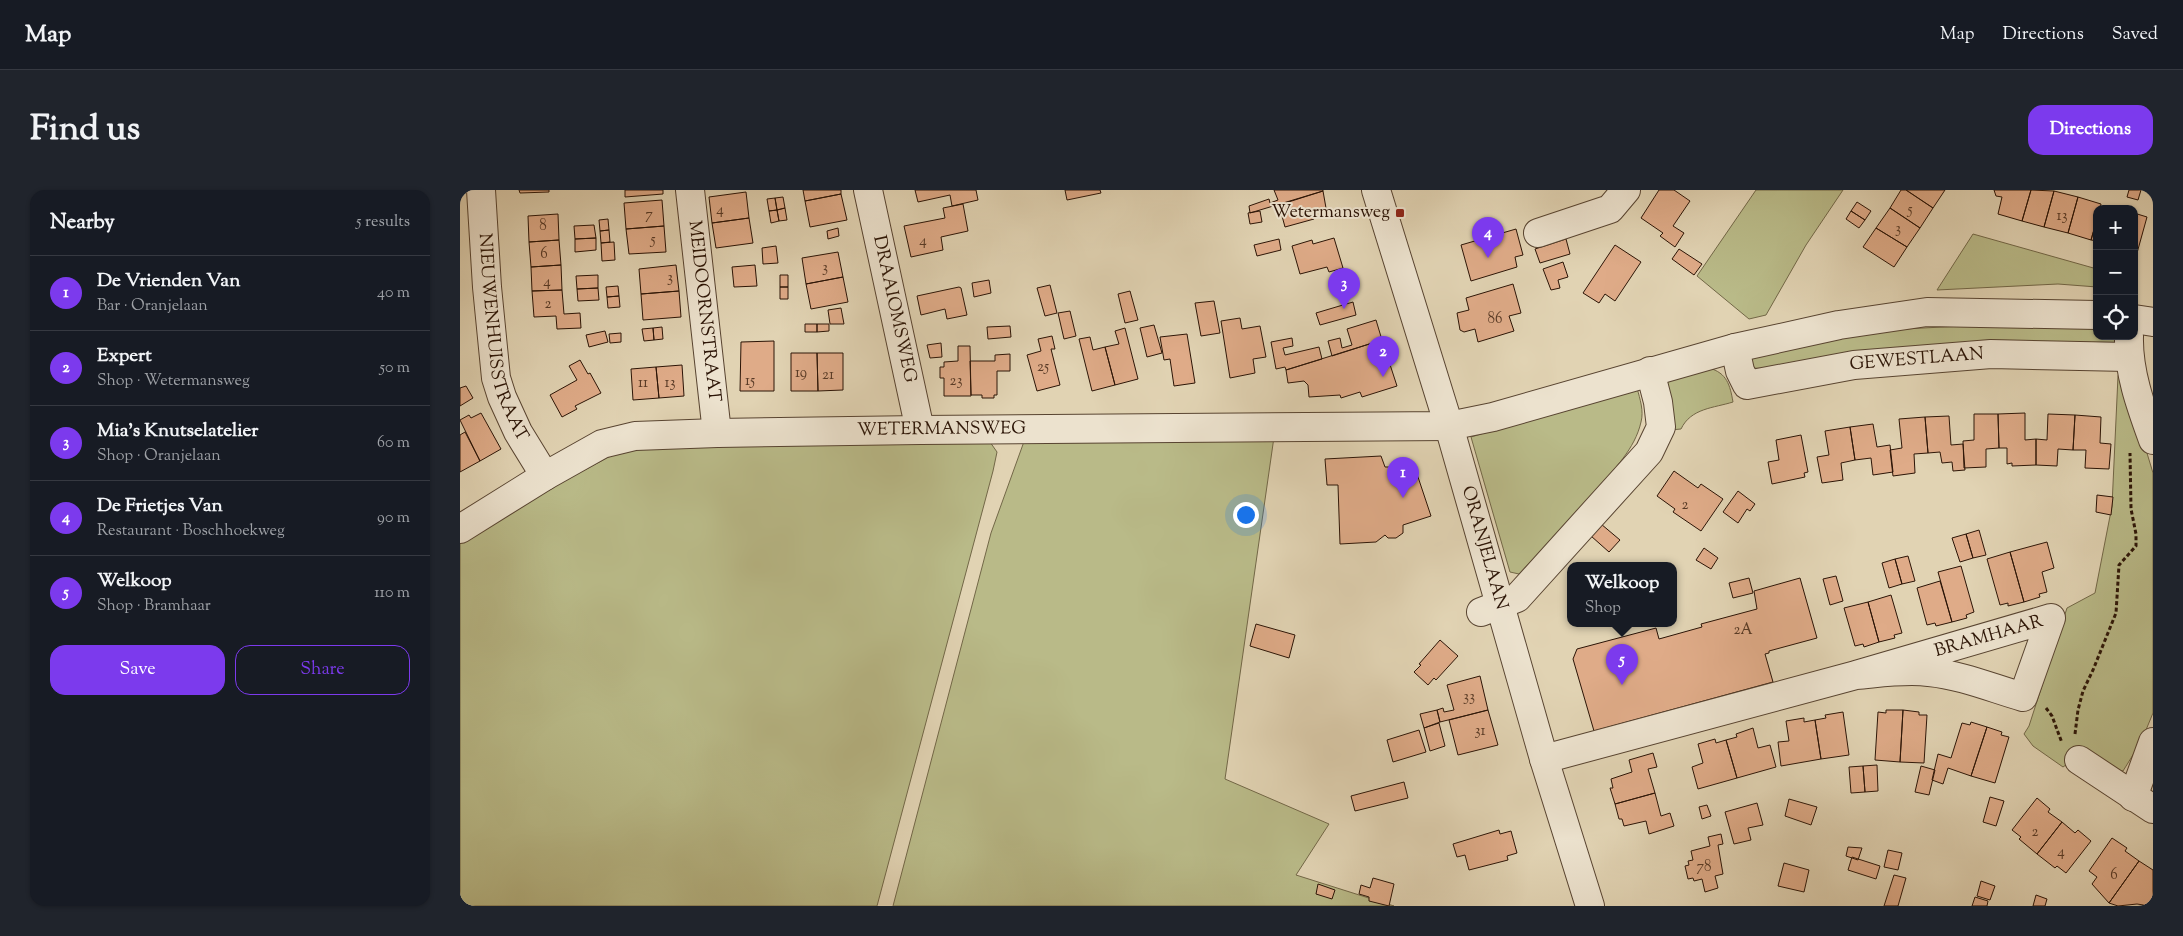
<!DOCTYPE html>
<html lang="en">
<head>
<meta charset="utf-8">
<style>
  body { margin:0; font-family:"Sorts Mill Goudy",serif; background:#20242c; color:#f1f3f6 }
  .controls { position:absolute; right:15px; top:15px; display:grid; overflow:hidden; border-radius:10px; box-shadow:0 1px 4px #0004 }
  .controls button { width:45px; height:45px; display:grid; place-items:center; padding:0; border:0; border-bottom:1px solid #363941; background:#171b24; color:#f1f3f6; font:25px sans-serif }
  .you { position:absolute; left:785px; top:324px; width:18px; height:18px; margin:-12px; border:4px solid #fff; border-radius:50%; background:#1a73e8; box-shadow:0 0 0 8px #1a73e833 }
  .badge { display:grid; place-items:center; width:32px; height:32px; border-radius:50%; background:#7c3aed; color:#fff; font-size:16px; font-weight:700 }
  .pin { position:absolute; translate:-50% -41px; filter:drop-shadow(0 1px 2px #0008) }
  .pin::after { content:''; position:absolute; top:26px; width:18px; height:15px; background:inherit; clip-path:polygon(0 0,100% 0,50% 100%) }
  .popup { position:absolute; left:1107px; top:372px; width:110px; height:65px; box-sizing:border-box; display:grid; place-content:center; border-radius:10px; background:#171b24; filter:drop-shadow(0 1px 4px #0005); font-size:16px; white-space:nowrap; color:#9ea1a6 }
  .popup b { font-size:19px; color:#f1f3f6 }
  .popup::after { content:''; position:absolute; left:50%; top:100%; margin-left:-10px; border:10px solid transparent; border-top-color:#171b24 }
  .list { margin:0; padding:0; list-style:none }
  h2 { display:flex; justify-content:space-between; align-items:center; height:65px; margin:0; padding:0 20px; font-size:21px }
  h2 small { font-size:16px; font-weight:400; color:#9ea1a6 }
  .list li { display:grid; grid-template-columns:32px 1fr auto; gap:15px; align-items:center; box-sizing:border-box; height:75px; padding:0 20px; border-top:1px solid #363941 }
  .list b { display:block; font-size:19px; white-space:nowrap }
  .list p { margin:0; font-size:16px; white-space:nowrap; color:#9ea1a6 }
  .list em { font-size:16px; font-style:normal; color:#9ea1a6 }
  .actions { display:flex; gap:10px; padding:15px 20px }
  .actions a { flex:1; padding:11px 0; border:1px solid #7c3aed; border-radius:15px; text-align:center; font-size:18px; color:#7c3aed }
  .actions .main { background:#7c3aed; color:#fff }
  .icon { flex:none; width:28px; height:28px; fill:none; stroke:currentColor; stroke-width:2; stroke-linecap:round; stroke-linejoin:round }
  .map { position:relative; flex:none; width:1693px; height:716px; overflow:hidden; border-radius:15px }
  header { display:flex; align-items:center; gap:30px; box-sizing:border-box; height:70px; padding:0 25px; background:#171b24; border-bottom:1px solid #363941 }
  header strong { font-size:24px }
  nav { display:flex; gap:28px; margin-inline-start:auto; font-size:18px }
  .intro { display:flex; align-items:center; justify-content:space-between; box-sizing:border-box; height:120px; padding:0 30px }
  h1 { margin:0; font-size:35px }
  .button { padding:12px 22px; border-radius:15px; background:#7c3aed; color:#fff; font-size:18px; font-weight:700 }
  main { display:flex; gap:30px; padding:0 30px }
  aside { flex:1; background:#171b24; border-radius:15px; box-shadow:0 1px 4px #0004 }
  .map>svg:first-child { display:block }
</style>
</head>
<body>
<header>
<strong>Map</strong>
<nav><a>Map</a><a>Directions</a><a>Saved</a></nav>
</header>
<div class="intro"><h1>Find us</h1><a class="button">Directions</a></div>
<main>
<aside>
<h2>Nearby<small>5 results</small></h2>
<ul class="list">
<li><span class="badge">1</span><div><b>De Vrienden Van</b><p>Bar · Oranjelaan</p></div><em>40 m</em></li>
<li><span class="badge">2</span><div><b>Expert</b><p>Shop · Wetermansweg</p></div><em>50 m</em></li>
<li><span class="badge">3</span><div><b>Mia's Knutselatelier</b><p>Shop · Oranjelaan</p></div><em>60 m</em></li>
<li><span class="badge">4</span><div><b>De Frietjes Van</b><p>Restaurant · Boschhoekweg</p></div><em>90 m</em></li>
<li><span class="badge">5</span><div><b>Welkoop</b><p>Shop · Bramhaar</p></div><em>110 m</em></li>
</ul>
<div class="actions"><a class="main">Save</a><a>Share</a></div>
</aside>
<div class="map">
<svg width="1693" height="716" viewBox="0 0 1693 716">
  <rect width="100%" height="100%" fill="#e1d3b3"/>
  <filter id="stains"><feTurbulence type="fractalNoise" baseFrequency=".004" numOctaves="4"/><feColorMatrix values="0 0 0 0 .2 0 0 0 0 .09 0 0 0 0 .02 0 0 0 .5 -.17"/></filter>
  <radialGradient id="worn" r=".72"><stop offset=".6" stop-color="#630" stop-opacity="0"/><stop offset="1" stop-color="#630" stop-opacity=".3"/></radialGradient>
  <path fill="#b9ba88" stroke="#726747" d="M1296,0H1383L1346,55L1306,125L1289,129L1237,86Z
    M1513,44L1637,79V97L1598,94L1477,100Z
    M1503,136L1637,138V146H1654L1657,151L1656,159L1318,179L1290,178L1292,166L1400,145L1443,139Z
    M1661,177L1693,283V523L1681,552L1663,581L1610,572L1603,577L1573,556L1564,544L1569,536L1607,418L1635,403L1652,316L1658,186Z
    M1249,178C1267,183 1270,195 1273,212C1254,218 1231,218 1221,239L1210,240L1200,190Z
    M1177,198C1180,209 1184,221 1181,232C1175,259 1154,279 1137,299C1112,328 1086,356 1059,384L1050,382L1011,247L1156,203Z
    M815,240L765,589L869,634L836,685L934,716H433L531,343L566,246Z
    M221,252H530L537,262L533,281L417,716H0V353L41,324L162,260Z"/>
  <path fill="#dfab88" stroke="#2b1406" d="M59,0H89V2L60,3Z
    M165,0H203V4L165,7Z
    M343,0H381V4L345,11Z
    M455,0H516L518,10L492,16L490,5L458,12Z
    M605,0H640L641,3L607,10Z
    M814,0H863V1L790,23L789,16L809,9L810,13L818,10Z
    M1199,0H1214L1230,11L1213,36L1224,43L1215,57L1200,46L1203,43L1181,28Z
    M1441,0H1446L1473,18L1460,38L1430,18Z
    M1446,0H1485L1473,18Z
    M1534,0H1571L1562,31L1538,24L1542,7L1536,6Z
    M1571,0L1594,1L1584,37L1562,31Z
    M1669,0H1681L1678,10L1667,7Z
    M863,1L866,18L852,23L854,29L825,37L819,15Z
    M1594,1L1618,7L1608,43L1584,37Z
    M286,2L289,28L252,33L249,7Z
    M381,4L387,30L350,37L345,11Z
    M323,7L325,18L317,20L315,8Z
    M1618,7L1641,14L1640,19H1637V29L1631,50L1608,43Z
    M315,8L317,20L309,21L307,9Z
    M202,10L204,36L166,39L164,13Z
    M1397,12L1411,21L1405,30L1391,21Z
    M503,14L508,41L481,47L483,60L451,67L444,36L485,28L483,18Z
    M325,18L327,30L319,31L317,20Z
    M1430,18L1460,38L1447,57L1416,38Z
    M317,20L319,31L311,33L309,21Z
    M800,21L802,32L790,34L788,23Z
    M1391,21L1405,30L1399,38L1386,29Z
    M1674,23L1687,27L1677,63L1674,62Z
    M98,24L99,50L69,52L68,26Z
    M289,28L293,53L256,58L252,33Z
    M148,29L149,40L140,41L139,30Z
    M1637,29V51L1631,50Z
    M134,35L136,48L115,49L114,36Z
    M204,36L206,62L169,64L166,39Z
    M378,38L379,46L368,49L367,41Z
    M1416,38L1447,57L1434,77L1403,57Z
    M1056,39L1063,65L1055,67L1057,77L1011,91L1001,55Z
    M149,40L150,52L141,53L140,41Z
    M136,48V60L115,62V49Z
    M874,48L883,78L869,82L867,77L840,84L832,56L852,50L853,54Z
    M819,49L821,60L797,66L794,55Z
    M1106,49L1110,64L1080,73L1075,59Z
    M99,50L101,75L71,77L69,52Z
    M154,52L155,70L142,71L141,53Z
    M1155,55L1181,72L1155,111L1145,104L1139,113L1123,103Z
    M316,56L318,73L303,74L302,58Z
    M1219,59L1242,74L1234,85L1212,69Z
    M378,62L383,87L346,94L342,68Z
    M1103,72L1108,87L1098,90L1100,98L1091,100L1083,79Z
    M101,75L102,100L72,101L71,77Z
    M216,75L219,101L181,104L179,79Z
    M295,75L297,96L274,97L272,77Z
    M138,85V98L117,99L116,86Z
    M320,85H328V97H320Z
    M383,87L388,112L351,119L346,94Z
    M529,90L531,103L514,107L512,93Z
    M1053,94L1061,123L1049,126L1054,141L1018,152L1015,139L1004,142L1000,140L997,123L1009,120L1006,108Z
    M590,95L597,123L585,126L577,98Z
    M158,96L159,106L147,107L146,97Z
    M320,97H328V109H320Z
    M499,97L501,98L507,125L487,129L485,119L461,125L457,106Z
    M138,98L139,110L118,111L117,99Z
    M102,100L104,124L120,123L121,138L97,139L96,126L74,127L72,101Z
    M219,101L221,127L183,130L181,104Z
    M670,101L678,130L665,133L658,104Z
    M159,106L160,117L148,118L147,107Z
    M754,111L760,143L741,146L735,113Z
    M893,112L896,125L860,135L856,123Z
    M381,118L384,134H370L368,120Z
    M610,121L616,146L604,149L598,123Z
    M780,128L782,139L800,136L806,167L793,169L795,183L770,188L761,131Z
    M916,130L922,150L872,166L868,151L880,148L882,158L892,155L887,139Z
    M345,134H357V142H345Z
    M357,134H369V141L357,142Z
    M694,135L702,163L687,167L680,138Z
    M550,136L551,147L528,149L527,137Z
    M202,137L203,149L194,150L193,138Z
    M193,138L194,150L184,151L182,139Z
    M665,138L678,189L655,195L645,157L659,154L655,141Z
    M145,141L148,152L129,157L126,145Z
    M161,143V152L150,153L149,144Z
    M727,144L735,193L714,196L710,169L704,170L700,147Z
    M592,146L595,159H591L600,195L577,201L567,165L581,161L578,149Z
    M630,147L633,160L645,157L655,195L632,201L619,149Z
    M832,148L833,156L823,158L825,165L859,157L862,169L826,180L825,177L816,179L811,152Z
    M922,150L937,196L902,207L900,202L881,208L880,205L849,207L848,195L844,191L828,193L826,180Z
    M314,151V201H280L281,152Z
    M481,153L482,167L470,168L467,155Z
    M498,156H510L511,206H484V188H480V177H484V172L498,171Z
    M331,163H357L358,201H331Z
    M357,163H383V200L358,201Z
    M550,164V181H537V205H534V208H522V205H511L510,171H535V165Z
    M120,170L128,184L130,183L141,203L115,216L117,219L102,227L90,205L117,190L109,176Z
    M222,175L224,206L199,208L196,177Z
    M196,177L199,208L173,210L171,179Z
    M6,196L13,208L0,216V198Z
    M21,223L41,259L20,271L0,230L9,225L11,228Z
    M1565,223V250L1576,249V275L1552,276V273L1547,274V258H1539L1538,224Z
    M1514,224H1538L1539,258L1526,259V277L1504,278L1503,251L1514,250Z
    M1588,224L1615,225L1613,260L1598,259L1597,276L1576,275V249L1587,250Z
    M1615,225L1641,227L1640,253L1651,254L1649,279L1625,278L1626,260H1613Z
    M1489,226L1491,255L1503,254L1505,280L1493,281L1492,272L1482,273L1480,262L1468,263L1465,227Z
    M1465,227L1468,263L1454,264L1455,283L1433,286L1430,260L1442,258L1439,229Z
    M1413,234L1417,257L1430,255L1433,282L1413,285L1411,268L1395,270L1390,237Z
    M1390,237L1395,270L1381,273L1383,290L1362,293L1357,267L1369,265L1365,241Z
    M5,242L20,271L0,282V245Z
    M1341,245L1348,282L1344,283L1345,287L1312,294L1308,272L1319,270L1316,250Z
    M921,266L925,277H939L943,270L946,269L953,272L971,326L943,335V343L936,348H928L925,345L916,352L880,354L878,295H867L865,269Z
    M1214,281L1238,298L1241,294L1263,309L1241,341L1213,322L1215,319L1197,306Z
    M1278,301L1295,314L1290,321L1287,319L1278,333L1263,322Z
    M1637,305L1653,307L1651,325L1636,322Z
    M1141,334L1160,350L1149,362L1131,346Z
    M1519,340L1526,365L1513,368L1506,344Z
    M1506,344L1513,368L1500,372L1492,348Z
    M1587,352L1594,378L1582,382L1587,402L1579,404L1580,407L1564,412L1550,362Z
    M1244,358L1258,368L1251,379L1236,370Z
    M1550,362L1564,412L1548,416V413L1540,415L1527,369Z
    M1448,366L1455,391L1442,394L1435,369Z
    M1435,369L1442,394L1429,398L1422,373Z
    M1501,376L1514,422L1506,425L1507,428L1492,432L1478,382Z
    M1376,386L1383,411L1370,415L1363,389Z
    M1289,388L1293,403L1273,408L1269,393Z
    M1340,388L1357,448L1309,461V463L1305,464L1313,492L1134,541L1113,469L1117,459L1196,438L1199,449L1242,437L1241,434L1297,419L1294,401Z
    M1480,391L1492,432L1476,436L1475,433L1467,435L1457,398Z
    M1431,405L1442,443L1434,445L1435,448L1419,452L1408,412Z
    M1408,412L1419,452L1404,457L1403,454L1395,456L1384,418Z
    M796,434L835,445L829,468L790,456Z
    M980,450L998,466L976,490L974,488L968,495L954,482L961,475L959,474Z
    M1020,486L1028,520L980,532L977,520L983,518L984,522L994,520L987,495Z
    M977,520L980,532L964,538L960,524Z
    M1028,520L1038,555L998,565L989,530Z
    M1426,520H1443L1440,572L1415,570L1418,522L1426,523Z
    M1443,520L1459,522V525H1467L1464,573L1440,572Z
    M1383,522L1389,565L1361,569L1355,530L1366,528L1365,525Z
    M1344,528V532L1355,530L1361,569L1321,576L1318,552L1329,551L1326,531Z
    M1511,532L1527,537L1511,586L1488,578L1483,594L1472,590L1478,564L1491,568L1502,533L1510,535Z
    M979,533L985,556L970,561L964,538Z
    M1527,537L1542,542L1541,545L1549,547L1535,593L1511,586Z
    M1293,538L1298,558L1310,555L1316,577L1277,588L1266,550L1277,547L1276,544Z
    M959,540L966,562L933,572L927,550Z
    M1255,549L1256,553L1266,550L1277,588L1238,599L1232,577L1243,573L1238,554Z
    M1193,563L1197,577L1188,579L1195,603L1155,614L1150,598H1153L1151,589L1172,582L1169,570Z
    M1417,575L1418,601L1405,602L1403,576Z
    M1403,576L1405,602L1391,603L1389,577Z
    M1461,576L1475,580L1469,605L1455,602Z
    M944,592L948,608L895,621L891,606Z
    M1195,603L1201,626L1210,623L1214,636L1189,644L1186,631L1164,636L1162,629H1159L1155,614Z
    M1530,607L1544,611L1536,636L1523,632Z
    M1577,608L1590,619L1588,622L1602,632L1577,664L1559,649L1561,647L1552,640Z
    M1329,609L1357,617L1351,635L1325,626Z
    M1297,613L1303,635L1288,638L1291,650L1274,654L1265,622Z
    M1247,615L1251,626L1242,629L1239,617Z
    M1602,632L1615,643L1618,640L1631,651L1606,683L1597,676L1595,678L1577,664Z
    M1039,640L1040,644L1051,641L1057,663L1047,666L1048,670L1009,680L1005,665L997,667L993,654Z
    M1261,644L1263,654L1258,655L1263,684L1255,686L1258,698L1245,702L1242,689L1234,691L1233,688L1228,689L1225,676L1229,675L1228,671L1233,670L1231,661L1250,656L1248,647Z
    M1652,648L1667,658L1665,661L1679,671L1649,713L1632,694L1637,687L1629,681Z
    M1388,657L1402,658L1398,670L1386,666Z
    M1428,660L1442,663L1438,680L1424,677Z
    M1392,667L1420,676L1416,689L1388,680Z
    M1679,671L1693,680V711L1690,716L1677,714L1658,716L1649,713Z
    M1324,673L1349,680L1344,702L1318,696Z
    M1434,685L1446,688L1438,716H1424Z
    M913,688L934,694L929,716L909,711V707L899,704L901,695L910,698Z
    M1521,691L1535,696L1530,710L1517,706Z
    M858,694L875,700L872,709L856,704Z
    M1576,705L1587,709L1585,716H1573Z
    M1515,707L1528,711L1527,716H1512Z"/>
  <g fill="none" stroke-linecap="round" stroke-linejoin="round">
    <defs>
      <g id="minor">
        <path id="s1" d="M21,0L27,97L36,188L42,207L58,242L85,286"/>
        <path id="s2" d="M230,0L257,243"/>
        <path id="s3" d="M408,0L460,240"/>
        <path id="s4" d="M916,0L989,236L1084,569L1130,716"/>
        <path d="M1078,43L1150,19L1166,0"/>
        <path d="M1674,129L1693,132"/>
        <path d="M1669,146C1668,182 1681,217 1693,250"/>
        <path id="s5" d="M1275,158L1280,181L1287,195L1394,175L1531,164L1668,167"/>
        <path id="s6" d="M0,339L85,286L142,254L175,246L257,243L460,240L989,236L1033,227L1275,158L1379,135L1467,122L1637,125"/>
        <path d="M1021,422L1057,408L1189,262L1201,237L1198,212L1190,181"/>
        <path d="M1084,569L1396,485C1420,483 1445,479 1469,482C1501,485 1532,498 1563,507L1591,428L1396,485"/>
        <path d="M1619,570L1693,619"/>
        <path d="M1673,607L1693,552"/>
      </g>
    </defs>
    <use href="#minor" stroke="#584431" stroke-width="30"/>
    <path stroke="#2b1406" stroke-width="3" stroke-dasharray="4 2.5" stroke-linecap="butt" d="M1586,518L1592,526L1602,553
      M1615,544L1618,520L1623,501L1633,480L1656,423L1659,375L1676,356V344L1671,319L1670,263"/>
    <use href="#minor" stroke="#ece2ce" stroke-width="28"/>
  </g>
  <rect fill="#8f2418" stroke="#ece2ce" stroke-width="2" x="935" y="18" width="10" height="10" rx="2.5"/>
  <g text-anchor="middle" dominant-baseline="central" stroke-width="4" stroke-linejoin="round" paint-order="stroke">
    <g font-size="15" fill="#583a26">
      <text x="260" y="20">4</text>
      <text x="1450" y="20">5</text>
      <text x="189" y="25">7</text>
      <text x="1602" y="26">13</text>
      <text x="83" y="36">8</text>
      <text x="1438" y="39">3</text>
      <text x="193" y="50">5</text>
      <text x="463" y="51">4</text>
      <text x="84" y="64">6</text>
      <text x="365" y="78">3</text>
      <text x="210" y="88">3</text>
      <text x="87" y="92">4</text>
      <text x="88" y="114">2</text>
      <text x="1035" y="129">86</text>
      <text x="583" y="177">25</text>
      <text x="341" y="183">19</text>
      <text x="368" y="185">21</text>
      <text x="290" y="191">15</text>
      <text x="496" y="191">23</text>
      <text x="183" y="193">11</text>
      <text x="210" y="193">13</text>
      <text x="1225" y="315">2</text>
      <text x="1283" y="440">2A</text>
      <text x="1009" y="507">33</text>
      <text x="1020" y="541">31</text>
      <text x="1575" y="642">2</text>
      <text x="1601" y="662">4</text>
      <text x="1244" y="677">78</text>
      <text x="1654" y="685">6</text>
    </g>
    <g font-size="18" fill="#2b1406" stroke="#ece2ce" text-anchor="end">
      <text x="930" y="23">Wetermansweg</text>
    </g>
    <g font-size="18" fill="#2b1406" stroke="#ece2ce">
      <text stroke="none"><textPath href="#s3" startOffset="122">DRAAIOMSWEG</textPath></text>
      <text stroke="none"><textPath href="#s2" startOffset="122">MEIDOORNSTRAAT</textPath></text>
      <text stroke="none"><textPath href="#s1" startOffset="150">NIEUWENHUISSTRAAT</textPath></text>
      <text stroke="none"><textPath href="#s5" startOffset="211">GEWESTLAAN</textPath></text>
      <text stroke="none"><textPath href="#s6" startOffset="506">WETERMANSWEG</textPath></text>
      <text stroke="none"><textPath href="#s4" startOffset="374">ORANJELAAN</textPath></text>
      <text transform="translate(1529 447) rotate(-16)">BRAMHAAR</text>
    </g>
  </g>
  <rect width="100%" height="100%" filter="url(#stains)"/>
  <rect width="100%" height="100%" fill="url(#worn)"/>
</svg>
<div class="controls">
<button>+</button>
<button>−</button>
<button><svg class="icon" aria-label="locate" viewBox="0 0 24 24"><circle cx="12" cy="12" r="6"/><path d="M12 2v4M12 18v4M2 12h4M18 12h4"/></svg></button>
</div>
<div class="you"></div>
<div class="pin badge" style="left:943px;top:308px">1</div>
<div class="pin badge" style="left:923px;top:187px">2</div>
<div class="pin badge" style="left:884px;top:119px">3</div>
<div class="pin badge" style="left:1028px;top:68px">4</div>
<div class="pin badge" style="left:1162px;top:495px">5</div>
<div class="popup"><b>Welkoop</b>Shop</div>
</div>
</main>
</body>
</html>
